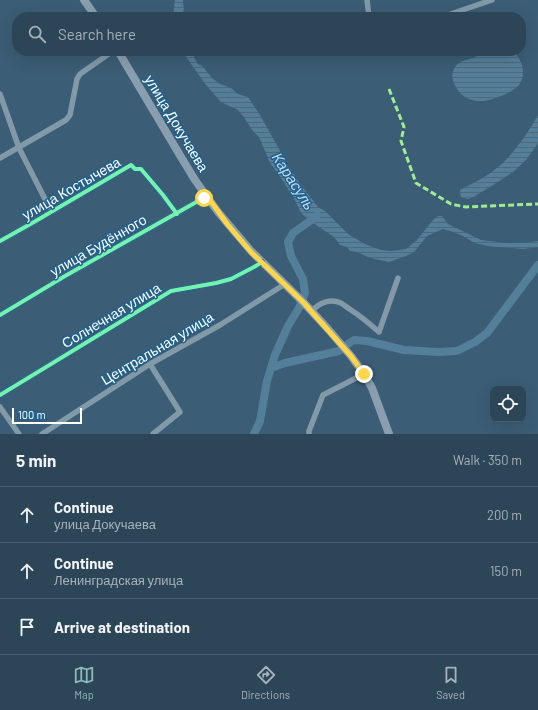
<!DOCTYPE html>
<html lang="en">
<head>
<meta charset="utf-8">
<style>
  body { margin:0; font-family:Barlow,sans-serif; background:#385061; color:#f1f3f6 }
  .controls { position:absolute; right:12px; bottom:12px; display:grid; overflow:hidden; border-radius:8px; box-shadow:0 4px 16px #0002 }
  .controls button { width:36px; height:36px; display:grid; place-items:center; padding:0; border:0; border-bottom:1px solid #485e6e; background:#2c4658; color:#f1f3f6; font:20px sans-serif }
  .scale { position:absolute; left:12px; bottom:10px; width:70px; box-sizing:border-box; padding-left:4px; border:2px solid #fff; border-top:0; font-size:11px; line-height:14px; white-space:nowrap; color:#fff; -webkit-text-stroke:3px #23618d; paint-order:stroke }
  .stop { position:absolute; width:12px; height:12px; margin:-9px; border:3px solid #ffd54a; border-radius:50%; background:#fff }
  .stop.end { background:#ffd54a; border-color:#fff; box-shadow:0 1px 4px #0008 }
  .list { margin:0; padding:0; list-style:none }
  h2 { display:flex; justify-content:space-between; align-items:center; height:52px; margin:0; padding:0 16px; font-size:17px }
  h2 small { font-size:13px; font-weight:400; color:#a6b1ba }
  .list li { display:grid; grid-template-columns:26px 1fr auto; gap:12px; align-items:center; box-sizing:border-box; height:56px; padding:0 16px; border-top:1px solid #485e6e }
  .list b { display:block; font-size:15px; white-space:nowrap }
  .list p { margin:0; font-size:13px; white-space:nowrap; color:#a6b1ba }
  .list em { font-size:13px; font-style:normal; color:#a6b1ba }
  .icon { flex:none; width:22px; height:22px; fill:none; stroke:currentColor; stroke-width:2; stroke-linecap:round; stroke-linejoin:round }
  .map { position:relative; flex:none; width:538px; height:434px; overflow:hidden }
  .search { position:absolute; background:#2c4658; box-shadow:0 4px 16px #0002; left:12px; right:12px; top:12px; height:44px; display:flex; align-items:center; gap:10px; box-sizing:border-box; padding:0 14px; border-radius:16px; color:#a6b1ba; font-size:15px }
  .sheet { height:220px; background:#2c4658 }
  nav { display:flex; justify-content:space-around; align-items:center; box-sizing:border-box; height:56px; border-top:1px solid #485e6e; background:#2c4658; font-size:11px; color:#a6b1ba }
  nav a { display:grid; justify-items:center; gap:2px }
  nav .on { color:#8bbbb9 }
  .map>svg:first-child { display:block }
</style>
</head>
<body>
<div class="map">
<svg width="538" height="434" viewBox="0 0 538 434">
  <defs>
    <pattern id="water-rules" width="6" height="5" patternUnits="userSpaceOnUse"><rect width="6" height="5" fill="#547f9b"/><path d="M0 2.5h6" fill="none" stroke="#506877"/></pattern>
  </defs>
  <rect width="100%" height="100%" fill="#3b5d75"/>
  <path fill="url(#water-rules)" d="M175,0H183V3L184,9L182,17H173Z
    M182,51H191L193,54L197,63L203,67L212,78L220,84L231,88L238,94L248,97L260,115L278,147L286,163L301,185L318,207L325,211L348,234L365,244L381,250L391,251L406,249L416,241L433,220L438,216H442L448,224L481,240L506,243H524L538,241V247L523,249L487,246L475,243L461,235L450,231L443,229L427,236L414,252L406,256L389,262L379,260L368,257L357,252L350,251L347,247L340,245L334,237L310,221L301,213L294,198L279,175L270,163L259,137L253,131L243,116L238,110L221,102L206,85Z
    M487,51H513C522,59 527,74 519,85C514,90 507,94 501,96C481,105 460,103 453,80C451,74 454,66 459,63C463,60 468,60 473,58C478,56 482,53 487,51Z
    M538,115V143L526,160L513,172L493,185L472,198L467,199L461,197L460,193V190C471,184 483,179 493,171C512,157 526,136 538,115Z"/>
  <g fill="none" stroke-linecap="round" stroke-linejoin="round">
    <path stroke="#547f9b" stroke-width="8" d="M348,344L354,340L367,341L404,350L438,352L457,351L475,342L487,333L538,265
      M271,368L285,363L339,351L342,349
      M254,434L260,421L267,381L275,355L288,326L299,308L305,293L303,279L291,256L288,242L293,233L310,221L317,215"/>
    <path stroke="#8299a8" stroke-width="5.5" d="M367,0L369,17
      M442,17L492,0
      M0,94L19,148L47,203L53,211
      M0,158L66,120L70,115L77,79L80,74L113,51
      M0,241L34,222L131,165L135,169H141L163,195L177,214
      M312,311C319,303 330,298 341,303C344,305 348,308 351,310C362,317 370,324 379,332L398,278
      M0,315L65,276L207,196
      M150,364L180,412L153,434
      M0,395L171,291L216,283L231,279L254,267L262,262
      M0,407L19,434
      M42,434L150,364L220,325L285,284
      M309,434V431L323,395L364,374"/>
    <path stroke="#899eae" stroke-width="8" d="M84,0L96,17
      M118,51L181,157L195,180L218,212L251,251L304,303L328,329L351,356L364,374L372,388L389,434"/>
    <path stroke="#9fed91" stroke-width="3" stroke-dasharray="6 3" stroke-linecap="butt" d="M389,89L404,127L401,141L416,183L451,204L466,207L538,204"/>
    <defs>
      <path id="cycleway" d="M0,241L34,222L131,165L135,169H141L163,195L177,214
        M0,315L65,276L207,196
        M0,395L171,291L216,283L231,279L254,267L262,262"/>
    </defs>
    <use href="#cycleway" stroke="#23618d" stroke-width="6"/>
    <use href="#cycleway" stroke="#73f3ae" stroke-width="4"/>
  </g>
  <g fill="none" stroke-linecap="round" stroke-linejoin="round">
    <path stroke="#ffd54a" stroke-width="5" d="M204,198L207,196L228,225L251,252L304,303L351,356L364,374"/>
  </g>
  <g text-anchor="middle" dominant-baseline="central" stroke-width="3" stroke-linejoin="round" paint-order="stroke">
    <g font-size="14" fill="#fff" stroke="#23618d">
      <text transform="translate(177 123) rotate(59)">улица Докучаева</text>
      <text transform="translate(71 188) rotate(-30)">улица Костычева</text>
      <text transform="translate(98 245) rotate(-30)">улица Будённого</text>
      <text transform="translate(111 315) rotate(-31)">Солнечная улица</text>
      <text transform="translate(157 348) rotate(-31)">Центральная улица</text>
    </g>
    <g font-size="15" font-style="italic" fill="#bdddf2" stroke="#23618d">
      <text transform="translate(294 181) rotate(57)">Карасуль</text>
    </g>
  </g>
</svg>
<div class="controls">
<button><svg class="icon" aria-label="locate" viewBox="0 0 24 24"><circle cx="12" cy="12" r="6"/><path d="M12 2v4M12 18v4M2 12h4M18 12h4"/></svg></button>
</div>
<div class="scale">100 m</div>
<div class="stop" style="left:204px;top:198px"></div>
<div class="stop end" style="left:364px;top:374px"></div>
<div class="search"><svg class="icon" aria-label="search" viewBox="0 0 24 24"><circle cx="10" cy="10" r="6"/><path d="M15 15l6 6"/></svg>Search here</div>
</div>
<section class="sheet">
<h2>5 min<small>Walk · 350 m</small></h2>
<ul class="list">
<li><svg class="icon" aria-label="ahead" viewBox="0 0 24 24"><path d="M12 20V5M6 11l6-6 6 6"/></svg><div><b>Continue</b><p>улица Докучаева</p></div><em>200 m</em></li>
<li><svg class="icon" aria-label="ahead" viewBox="0 0 24 24"><path d="M12 20V5M6 11l6-6 6 6"/></svg><div><b>Continue</b><p>Ленинградская улица</p></div><em>150 m</em></li>
<li><svg class="icon" aria-label="arrive" viewBox="0 0 24 24"><path d="M6 21V4h12l-3 4 3 4H6"/></svg><div><b>Arrive at destination</b></div></li>
</ul>
</section>
<nav>
<a class="on"><svg class="icon" aria-label="map" viewBox="0 0 24 24"><path d="M3 6l6-2 6 2 6-2v14l-6 2-6-2-6 2zM9 4v14M15 6v14"/></svg>Map</a>
<a><svg class="icon" aria-label="directions" viewBox="0 0 24 24"><path d="M12 3l9 9-9 9-9-9zM9 14v-3h6M13 9l2 2-2 2"/></svg>Directions</a>
<a><svg class="icon" aria-label="saved" viewBox="0 0 24 24"><path d="M7 4h10v16l-5-4-5 4z"/></svg>Saved</a>
</nav>
</body>
</html>
